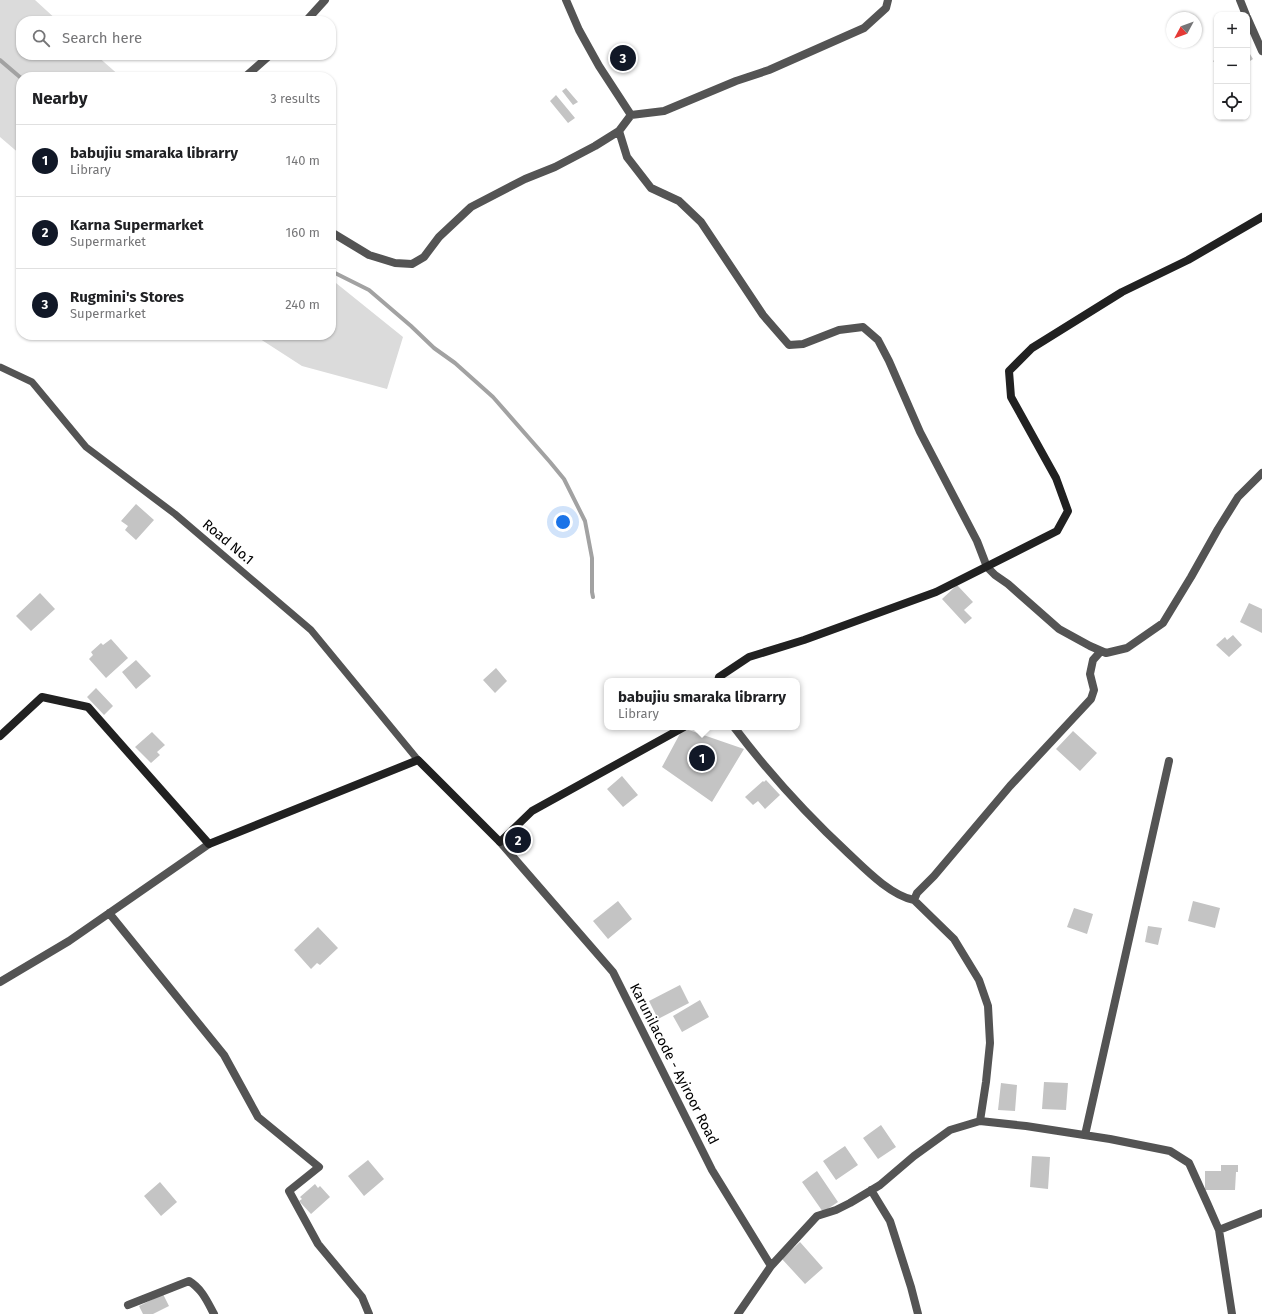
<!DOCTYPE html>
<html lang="en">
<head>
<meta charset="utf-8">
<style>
  body { margin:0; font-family:"Fira Sans",sans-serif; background:#f6f6f6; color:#202124 }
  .controls { position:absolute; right:12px; top:12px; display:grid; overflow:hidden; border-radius:8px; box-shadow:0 1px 3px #0004 }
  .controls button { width:36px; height:36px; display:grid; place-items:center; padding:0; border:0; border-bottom:1px solid #e0e0e0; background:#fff; color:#202124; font:20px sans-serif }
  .compass { position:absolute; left:1166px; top:12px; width:36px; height:36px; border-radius:50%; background:#fff; box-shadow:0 1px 3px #0004; rotate:229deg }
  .you { position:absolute; left:563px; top:522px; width:14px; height:14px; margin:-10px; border:3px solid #fff; border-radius:50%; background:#1a73e8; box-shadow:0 0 0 6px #1a73e833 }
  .badge { display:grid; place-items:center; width:26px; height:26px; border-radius:50%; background:#111827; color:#fff; font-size:13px; font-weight:700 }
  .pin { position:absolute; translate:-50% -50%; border:2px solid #fff; box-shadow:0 1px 4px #0006 }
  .popup { position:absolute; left:604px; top:678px; width:196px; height:52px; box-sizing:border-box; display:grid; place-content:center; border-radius:8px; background:#fff; filter:drop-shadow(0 1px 3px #0005); font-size:13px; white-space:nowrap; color:#757577 }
  .popup b { font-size:15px; color:#202124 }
  .popup::after { content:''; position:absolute; left:50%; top:100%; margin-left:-8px; border:8px solid transparent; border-top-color:#fff }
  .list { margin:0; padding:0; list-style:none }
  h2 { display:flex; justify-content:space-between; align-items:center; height:52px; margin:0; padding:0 16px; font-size:17px }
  h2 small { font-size:13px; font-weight:400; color:#757577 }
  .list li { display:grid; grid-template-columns:26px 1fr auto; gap:12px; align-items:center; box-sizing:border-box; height:72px; padding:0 16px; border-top:1px solid #e0e0e0 }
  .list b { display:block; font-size:15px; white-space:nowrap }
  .list p { margin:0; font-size:13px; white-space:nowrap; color:#757577 }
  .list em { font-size:13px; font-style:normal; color:#757577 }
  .icon { flex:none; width:22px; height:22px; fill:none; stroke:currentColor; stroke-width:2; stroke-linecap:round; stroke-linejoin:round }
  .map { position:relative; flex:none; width:1262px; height:1314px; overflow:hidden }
  .search { position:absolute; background:#fff; box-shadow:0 1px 3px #0004; left:16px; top:16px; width:320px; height:44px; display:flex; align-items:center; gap:10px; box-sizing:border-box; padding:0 14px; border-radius:16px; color:#757577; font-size:15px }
  .panel { position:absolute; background:#fff; box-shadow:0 1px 3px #0004; left:16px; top:72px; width:320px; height:268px; border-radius:16px }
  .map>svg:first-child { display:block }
</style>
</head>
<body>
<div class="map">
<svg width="1262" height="1314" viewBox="0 0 1262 1314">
  <rect width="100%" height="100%" fill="#fff"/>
  <path fill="#dbdbdb" d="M0,0H35L58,21H21V55H96L121,77H21V155L0,137Z
    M331,279L403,337L387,389L302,366L254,335H331Z"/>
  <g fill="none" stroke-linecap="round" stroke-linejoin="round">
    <path stroke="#a2a2a2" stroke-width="4" d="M0,60L21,78
      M331,273H335L369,290L411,326L434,348L455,363L493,397L550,462L564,479L585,521L592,558V592L593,597"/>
  </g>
  <path fill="#c4c4c4" d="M1247,49L1253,59L1247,63Z
    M1217,58V73L1214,68L1217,66L1213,61Z
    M566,88L578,102L573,105L562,91Z
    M556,95L575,118L568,123L550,101Z
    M136,504L154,520L136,540L125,530L128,526L121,521Z
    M957,585L973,602L964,610L972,618L965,624L942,599Z
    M40,593L55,609L31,631L16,616Z
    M1249,603L1262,609V633L1240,622Z
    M1233,635L1242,645L1229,657L1216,645L1225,637L1227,640Z
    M111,639L128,658L106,678L89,659L93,655L91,652L101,643L103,645Z
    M136,660L151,676L136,689L122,672Z
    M496,668L507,681L495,693L483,680Z
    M96,688L113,706L104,715L87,697Z
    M683,728L744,749L712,802L662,767Z
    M1073,731L1097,753L1080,771L1056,749Z
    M152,732L165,745L157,752L160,755L151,763L135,747Z
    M622,776L638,795L623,807L607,789Z
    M766,780L780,795L765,809L758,801L753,805L745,797L763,781L764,782Z
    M618,901L632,919L608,939L593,921Z
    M1193,901L1220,908L1215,928L1188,921Z
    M1074,908L1093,914L1087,934L1067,927Z
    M1148,926L1162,928L1158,945L1145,942Z
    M318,927L338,948L320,965L317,963L311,969L294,950Z
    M680,985L689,1003L658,1019L649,1001Z
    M700,1000L709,1017L682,1032L673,1016Z
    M1044,1082L1068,1083L1066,1110L1042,1109Z
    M1001,1083L1017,1085L1015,1111L998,1110Z
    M881,1125L896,1147L878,1159L863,1138Z
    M845,1146L858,1165L836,1180L823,1161Z
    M1032,1156L1050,1157L1048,1189L1030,1187Z
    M368,1160L384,1179L364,1196L348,1176Z
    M1221,1165H1238V1172H1236L1235,1190H1205V1171H1221Z
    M817,1171L838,1202L823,1212L802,1182Z
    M160,1182L177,1202L161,1216L144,1196Z
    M315,1184L318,1188L320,1186L330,1197L311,1214L299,1201L302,1199L300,1197Z
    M800,1242L823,1268L805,1284L782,1259Z
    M163,1294L169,1306L153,1314H143L139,1306Z"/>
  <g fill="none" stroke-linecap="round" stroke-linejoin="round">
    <path stroke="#545454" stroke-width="7" d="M0,367L32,382L86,447L175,514L311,630L418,760"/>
    <path stroke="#545454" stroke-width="8" d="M566,0L579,30L599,66L631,115L664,111L736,81L769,70L864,28L886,8L888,0
      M1240,0L1246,15
      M1247,17L1262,51
      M306,21L325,0
      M245,77L270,55
      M619,131L627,157L651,188L679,201L701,222L763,315L789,345L803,344L839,330L863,327L878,340L889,361L920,432L977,541L987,567L995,575L1008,584L1059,629L1090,646L1106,653L1127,648L1163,623L1191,577L1218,529L1238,497L1262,473
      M331,232L369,255L395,263L412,264L424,257L439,237L471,207L525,179L555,167L595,146L619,131L631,115
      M734,727C768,772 806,814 848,853C865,869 891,896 914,900L954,939L979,980L988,1006L990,1043L986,1082L980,1121
      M500,842L613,972L712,1170L771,1266L738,1314
      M914,900L917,893L934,876L1010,786L1091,699L1094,690L1090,674L1093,660L1101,651
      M109,913L224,1055L258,1117L319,1167L289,1191L318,1244L362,1297L369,1314
      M0,982L69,941L209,844
      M1085,1135L1169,761
      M871,1190L890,1221L911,1287L918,1314
      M1219,1230L1232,1314
      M771,1266L817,1216L836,1210L850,1203L880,1185L914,1156L950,1130L980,1121L1026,1126L1110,1139L1170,1151L1189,1163L1208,1205L1219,1230L1262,1213
      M128,1305L189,1281C202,1289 207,1301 214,1314"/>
    <path stroke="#212121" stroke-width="8" d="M718,681L719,677L749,657L804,640L936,592L1057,531L1068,511L1056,478L1011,397L1009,371L1032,348L1122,292L1188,260L1262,217
      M0,736L42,697L88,707L209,844L418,760L500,842L532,811L684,727"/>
  </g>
  <g text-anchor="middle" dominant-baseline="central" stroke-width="3" stroke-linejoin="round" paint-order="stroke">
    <g font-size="14" fill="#000" stroke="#fff">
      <text transform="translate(228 542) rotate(40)">Road No.1</text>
      <text transform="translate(674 1064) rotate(63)">Karunilacode - Ayiroor Road</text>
    </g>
  </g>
</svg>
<div class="controls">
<button>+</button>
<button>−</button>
<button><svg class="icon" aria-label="locate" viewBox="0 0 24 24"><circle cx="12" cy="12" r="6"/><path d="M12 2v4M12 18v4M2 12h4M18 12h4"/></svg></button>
</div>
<svg class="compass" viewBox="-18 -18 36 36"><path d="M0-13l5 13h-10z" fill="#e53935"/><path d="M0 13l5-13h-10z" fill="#757577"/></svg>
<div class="you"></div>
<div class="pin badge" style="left:702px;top:758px">1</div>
<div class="popup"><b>babujiu smaraka librarry</b>Library</div>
<div class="pin badge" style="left:518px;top:840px">2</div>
<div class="pin badge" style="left:623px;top:58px">3</div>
<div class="search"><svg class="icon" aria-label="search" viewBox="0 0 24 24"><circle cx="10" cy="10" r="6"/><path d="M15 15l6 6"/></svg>Search here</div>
<section class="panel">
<h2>Nearby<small>3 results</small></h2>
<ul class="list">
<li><span class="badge">1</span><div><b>babujiu smaraka librarry</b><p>Library</p></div><em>140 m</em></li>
<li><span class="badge">2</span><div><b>Karna Supermarket</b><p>Supermarket</p></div><em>160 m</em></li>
<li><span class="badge">3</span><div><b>Rugmini's Stores</b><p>Supermarket</p></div><em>240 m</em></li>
</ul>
</section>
</div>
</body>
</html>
